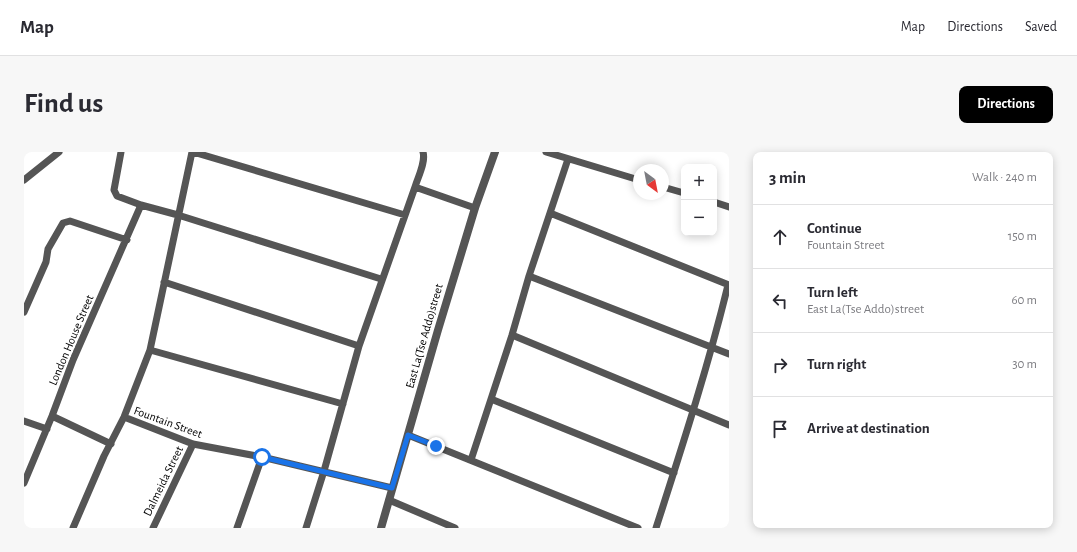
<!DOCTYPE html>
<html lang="en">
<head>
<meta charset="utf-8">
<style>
  body { margin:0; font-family:"Alegreya Sans",sans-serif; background:#f7f7f7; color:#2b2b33 }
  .controls { position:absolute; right:12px; top:12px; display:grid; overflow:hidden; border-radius:8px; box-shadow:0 2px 10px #0003 }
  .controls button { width:36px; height:36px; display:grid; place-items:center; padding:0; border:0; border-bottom:1px solid #e1e1e2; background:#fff; color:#2b2b33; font:20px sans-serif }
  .compass { position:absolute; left:609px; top:12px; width:36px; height:36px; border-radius:50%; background:#fff; box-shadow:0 2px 10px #0003; rotate:148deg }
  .stop { position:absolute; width:12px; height:12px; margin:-9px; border:3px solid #1a73e8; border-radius:50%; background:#fff }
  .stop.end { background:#1a73e8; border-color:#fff; box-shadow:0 1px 4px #0008 }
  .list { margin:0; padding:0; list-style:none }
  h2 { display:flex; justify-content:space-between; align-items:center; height:52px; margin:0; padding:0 16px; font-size:17px }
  h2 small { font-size:13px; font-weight:400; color:#7c7c81 }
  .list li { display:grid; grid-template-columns:26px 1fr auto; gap:12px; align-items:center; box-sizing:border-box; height:64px; padding:0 16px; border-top:1px solid #e1e1e2 }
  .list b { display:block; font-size:15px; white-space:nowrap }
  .list p { margin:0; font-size:13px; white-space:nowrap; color:#7c7c81 }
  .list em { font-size:13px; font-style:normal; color:#7c7c81 }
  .icon { flex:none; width:22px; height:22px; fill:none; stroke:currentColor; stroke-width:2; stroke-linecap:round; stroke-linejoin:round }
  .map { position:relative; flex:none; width:705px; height:376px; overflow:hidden; border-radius:8px }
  header { display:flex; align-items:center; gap:24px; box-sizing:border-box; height:56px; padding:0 20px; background:#fff; border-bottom:1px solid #e1e1e2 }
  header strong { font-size:19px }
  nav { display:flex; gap:22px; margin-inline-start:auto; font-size:14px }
  .intro { display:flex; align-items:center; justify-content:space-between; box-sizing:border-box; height:96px; padding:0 24px }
  h1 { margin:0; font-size:28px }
  .button { padding:10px 18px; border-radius:8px; background:#000; color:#fff; font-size:14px; font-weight:700 }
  main { display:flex; gap:24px; padding:0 24px }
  aside { flex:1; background:#fff; border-radius:8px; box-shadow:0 2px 10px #0003 }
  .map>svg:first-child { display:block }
</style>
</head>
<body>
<header>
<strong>Map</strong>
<nav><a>Map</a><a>Directions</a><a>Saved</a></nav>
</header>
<div class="intro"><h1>Find us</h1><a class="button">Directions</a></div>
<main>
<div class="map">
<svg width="705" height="376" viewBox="0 0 705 376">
  <rect width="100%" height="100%" fill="#fff"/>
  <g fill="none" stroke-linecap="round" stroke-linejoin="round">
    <path stroke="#555" stroke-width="7" d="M97,0L90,38L93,44L117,53L154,63L357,127
      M169,0L381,63
      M522,0L615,28
      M0,28L35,0
      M391,35C394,25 402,10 399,0
      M639,35L660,41
      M690,50L705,55
      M526,61L705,133
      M505,124L705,202
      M140,130L335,194
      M0,160L22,110L24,97L39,71L46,69L103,88
      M488,183L705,273
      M126,198L319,252
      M467,247L650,321
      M28,264L87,292
      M100,265L169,292L238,305L368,336
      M0,269L23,277
      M384,283L614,376
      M447,308L488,183L505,124L544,7
      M0,331L28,264L49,208L117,53
      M365,348L431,376
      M49,376L80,304L100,265L126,198L168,0
      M129,376L169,292
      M213,376L238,305
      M282,376L300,319L335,194L391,35L451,56
      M632,376C658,295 684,215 704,133"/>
    <path stroke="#555" stroke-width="8" d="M357,376L414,178L451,56L471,0"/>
  </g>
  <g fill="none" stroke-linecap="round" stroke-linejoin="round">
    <path stroke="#1a73e8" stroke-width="5" d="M238,305L368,336L384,283L412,294"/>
  </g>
  <g text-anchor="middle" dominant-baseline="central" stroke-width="4" stroke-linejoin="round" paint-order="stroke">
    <g font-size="12" fill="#000" stroke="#fff">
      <text transform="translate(400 184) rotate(-74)">East La(Tse Addo)street</text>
      <text transform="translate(47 188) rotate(-67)">London House Street</text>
      <text transform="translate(144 270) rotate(20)">Fountain Street</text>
      <text transform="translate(139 329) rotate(-64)">Dalmeida Street</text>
    </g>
  </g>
</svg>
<div class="controls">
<button>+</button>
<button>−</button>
</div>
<svg class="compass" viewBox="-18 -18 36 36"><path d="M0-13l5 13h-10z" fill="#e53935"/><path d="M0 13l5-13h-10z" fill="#7c7c81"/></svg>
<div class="stop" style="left:238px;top:305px"></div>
<div class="stop end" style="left:412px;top:294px"></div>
</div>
<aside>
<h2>3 min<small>Walk · 240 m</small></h2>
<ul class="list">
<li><svg class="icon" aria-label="ahead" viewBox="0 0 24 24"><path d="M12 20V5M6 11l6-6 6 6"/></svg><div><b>Continue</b><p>Fountain Street</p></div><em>150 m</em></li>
<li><svg class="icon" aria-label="left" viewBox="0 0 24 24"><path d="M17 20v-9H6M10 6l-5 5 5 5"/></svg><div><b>Turn left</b><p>East La(Tse Addo)street</p></div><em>60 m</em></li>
<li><svg class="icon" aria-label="right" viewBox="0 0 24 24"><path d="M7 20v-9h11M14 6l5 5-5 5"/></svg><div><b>Turn right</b></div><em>30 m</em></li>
<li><svg class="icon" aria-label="arrive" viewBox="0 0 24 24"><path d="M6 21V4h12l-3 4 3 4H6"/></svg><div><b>Arrive at destination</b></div></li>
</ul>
</aside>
</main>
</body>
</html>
